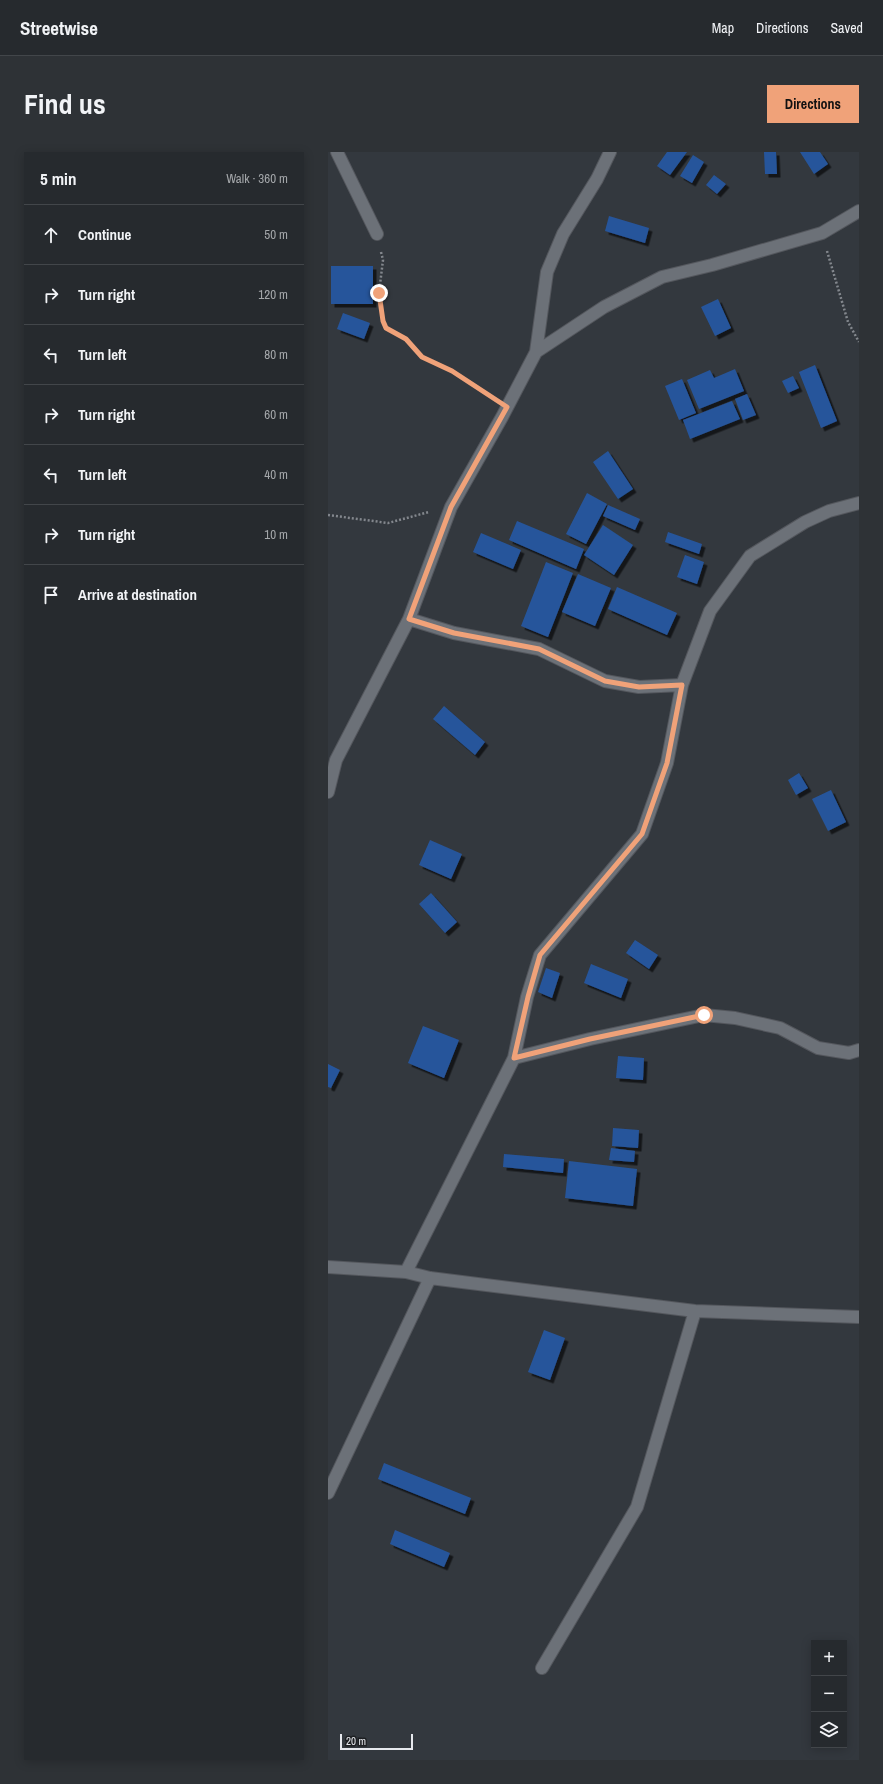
<!DOCTYPE html>
<html lang="en">
<head>
<meta charset="utf-8">
<style>
  body { margin:0; font-family:"Archivo Narrow",sans-serif; background:#2e3236; color:#f1f3f6 }
  .controls { position:absolute; right:12px; bottom:12px; display:grid; overflow:hidden; border-radius:0px; box-shadow:0 2px 10px #0003 }
  .controls button { width:36px; height:36px; display:grid; place-items:center; padding:0; border:0; border-bottom:1px solid #42464a; background:#262a2e; color:#f1f3f6; font:20px sans-serif }
  .scale { position:absolute; left:12px; bottom:10px; width:73px; box-sizing:border-box; padding-left:4px; border:2px solid #e6e8ed; border-top:0; font-size:11px; line-height:14px; white-space:nowrap; color:#e6e8ed; -webkit-text-stroke:3px #1d1f22; paint-order:stroke }
  .stop { position:absolute; width:12px; height:12px; margin:-9px; border:3px solid #f0a279; border-radius:50%; background:#fff }
  .stop.end { background:#f0a279; border-color:#fff; box-shadow:0 1px 4px #0008 }
  .list { margin:0; padding:0; list-style:none }
  h2 { display:flex; justify-content:space-between; align-items:center; height:52px; margin:0; padding:0 16px; font-size:17px }
  h2 small { font-size:13px; font-weight:400; color:#a4a7aa }
  .list li { display:grid; grid-template-columns:26px 1fr auto; gap:12px; align-items:center; box-sizing:border-box; height:60px; padding:0 16px; border-top:1px solid #42464a }
  .list b { display:block; font-size:15px; white-space:nowrap }
  .list em { font-size:13px; font-style:normal; color:#a4a7aa }
  .icon { flex:none; width:22px; height:22px; fill:none; stroke:currentColor; stroke-width:2; stroke-linecap:round; stroke-linejoin:round }
  .map { position:relative; flex:none; width:531px; height:1608px; overflow:hidden; border-radius:0px }
  header { display:flex; align-items:center; gap:24px; box-sizing:border-box; height:56px; padding:0 20px; background:#262a2e; border-bottom:1px solid #42464a }
  header strong { font-size:19px }
  nav { display:flex; gap:22px; margin-inline-start:auto; font-size:14px }
  .intro { display:flex; align-items:center; justify-content:space-between; box-sizing:border-box; height:96px; padding:0 24px }
  h1 { margin:0; font-size:28px }
  .button { padding:10px 18px; border-radius:0px; background:#f0a279; color:#111; font-size:14px; font-weight:700 }
  main { display:flex; gap:24px; padding:0 24px }
  aside { flex:1; background:#262a2e; border-radius:0px; box-shadow:0 2px 10px #0003 }
  .map>svg:first-child { display:block }
</style>
</head>
<body>
<header>
<strong>Streetwise</strong>
<nav><a>Map</a><a>Directions</a><a>Saved</a></nav>
</header>
<div class="intro"><h1>Find us</h1><a class="button">Directions</a></div>
<main>
<aside>
<h2>5 min<small>Walk · 360 m</small></h2>
<ul class="list">
<li><svg class="icon" aria-label="ahead" viewBox="0 0 24 24"><path d="M12 20V5M6 11l6-6 6 6"/></svg><div><b>Continue</b></div><em>50 m</em></li>
<li><svg class="icon" aria-label="right" viewBox="0 0 24 24"><path d="M7 20v-9h11M14 6l5 5-5 5"/></svg><div><b>Turn right</b></div><em>120 m</em></li>
<li><svg class="icon" aria-label="left" viewBox="0 0 24 24"><path d="M17 20v-9H6M10 6l-5 5 5 5"/></svg><div><b>Turn left</b></div><em>80 m</em></li>
<li><svg class="icon" aria-label="right" viewBox="0 0 24 24"><path d="M7 20v-9h11M14 6l5 5-5 5"/></svg><div><b>Turn right</b></div><em>60 m</em></li>
<li><svg class="icon" aria-label="left" viewBox="0 0 24 24"><path d="M17 20v-9H6M10 6l-5 5 5 5"/></svg><div><b>Turn left</b></div><em>40 m</em></li>
<li><svg class="icon" aria-label="right" viewBox="0 0 24 24"><path d="M7 20v-9h11M14 6l5 5-5 5"/></svg><div><b>Turn right</b></div><em>10 m</em></li>
<li><svg class="icon" aria-label="arrive" viewBox="0 0 24 24"><path d="M6 21V4h12l-3 4 3 4H6"/></svg><div><b>Arrive at destination</b></div></li>
</ul>
</aside>
<div class="map">
<svg width="531" height="1608" viewBox="0 0 531 1608">
  <defs>
    <filter id="shadow"><feDropShadow dx="3.5" dy="3.5" stdDeviation="0" flood-color="#0009"/></filter>
  </defs>
  <rect width="100%" height="100%" fill="#33383e"/>
  <path fill="#26559b" filter="url(#shadow)" d="M339,0H359L342,23L329,14Z
    M436,0H448L449,22H437Z
    M472,0H492L500,12L486,22Z
    M365,3L376,10L364,31L352,24Z
    M386,23L398,32L389,42L378,33Z
    M281,64L321,76L317,91L277,79Z
    M3,114H45V152H3Z
    M390,147L403,176L387,184L373,155Z
    M15,161L42,171L36,187L9,177Z
    M487,213L509,269L493,276L471,220Z
    M407,217L416,239L371,257L359,228L382,218L386,226Z
    M465,224L471,236L460,241L454,229Z
    M354,227L368,261L351,268L337,234Z
    M419,242L428,263L415,268L407,247Z
    M404,249L412,267L362,287L355,268Z
    M280,299L305,337L290,347L265,310Z
    M259,341L279,352L258,392L238,382Z
    M280,353L312,367L307,378L275,364Z
    M189,369L256,397L248,417L181,388Z
    M275,373L305,393L286,423L256,403Z
    M340,380L374,392L371,402L337,390Z
    M153,381L193,398L185,417L145,400Z
    M357,403L376,410L369,432L349,425Z
    M218,410L245,421L220,485L193,474Z
    M250,422L283,436L267,474L234,460Z
    M289,435L349,461L339,483L280,457Z
    M116,554L157,590L147,603L105,567Z
    M471,621L480,636L468,643L460,628Z
    M503,638L518,670L500,679L484,647Z
    M102,688L134,702L123,727L91,713Z
    M103,741L129,770L117,781L91,752Z
    M307,788L330,803L321,817L298,801Z
    M263,812L300,827L293,846L256,831Z
    M218,816L232,821L224,846L210,840Z
    M95,874L131,888L116,926L80,911Z
    M290,904L316,906L315,928L288,926Z
    M0,912L12,918L3,936L0,935Z
    M285,976L311,978L310,996L284,994Z
    M283,996L307,999L306,1010L281,1008Z
    M176,1002L236,1007L235,1021L175,1015Z
    M241,1009L309,1017L305,1054L237,1046Z
    M216,1178L237,1186L222,1228L200,1220Z
    M56,1311L143,1346L137,1362L50,1327Z
    M67,1378L122,1401L116,1415L62,1392Z"/>
  <g fill="none" stroke-linecap="round" stroke-linejoin="round">
    <defs>
      <path id="minor" d="M9,0L49,82
        M208,200L219,120L235,82L269,27L282,0
        M81,467L126,481L211,497L277,529L311,535L354,533
        M0,640L8,608L81,467L123,355L174,265L208,200L276,155L334,125L384,113L494,81L531,59
        M186,906L262,887L376,863L407,866L452,876L490,896L521,901L531,898
        M0,1115L78,1120L102,1126L367,1159L531,1165
        M78,1120L186,906L199,845L212,803L314,682L339,611L354,533L382,459L422,404L477,370L501,359L531,351
        M0,1341L102,1126
        M214,1516L309,1355L367,1159"/>
    </defs>
    <use href="#minor" stroke="#54575d" stroke-width="14"/>
    <path stroke="#83878d" stroke-width="2.5" stroke-dasharray="2 2" stroke-linecap="butt" d="M499,99L520,170L531,190
      M53,100L55,108L51,141L55,169L58,176L78,187L94,205L124,219L164,245
      M0,363L60,371L101,360"/>
    <use href="#minor" stroke="#6c7178" stroke-width="12"/>
  </g>
  <g fill="none" stroke-linecap="round" stroke-linejoin="round">
    <path stroke="#f0a279" stroke-width="5" d="M51,141L55,169L58,176L78,187L94,205L124,219L179,255L123,355L81,467L126,481L211,497L277,529L311,535L354,533L339,611L314,682L212,803L200,845L186,906L262,887L376,863"/>
  </g>
</svg>
<div class="controls">
<button>+</button>
<button>−</button>
<button><svg class="icon" aria-label="layers" viewBox="0 0 24 24"><path d="M12 4l9 5-9 5-9-5zM3 14l9 5 9-5"/></svg></button>
</div>
<div class="scale">20 m</div>
<div class="stop" style="left:376px;top:863px"></div>
<div class="stop end" style="left:51px;top:141px"></div>
</div>
</main>
</body>
</html>
